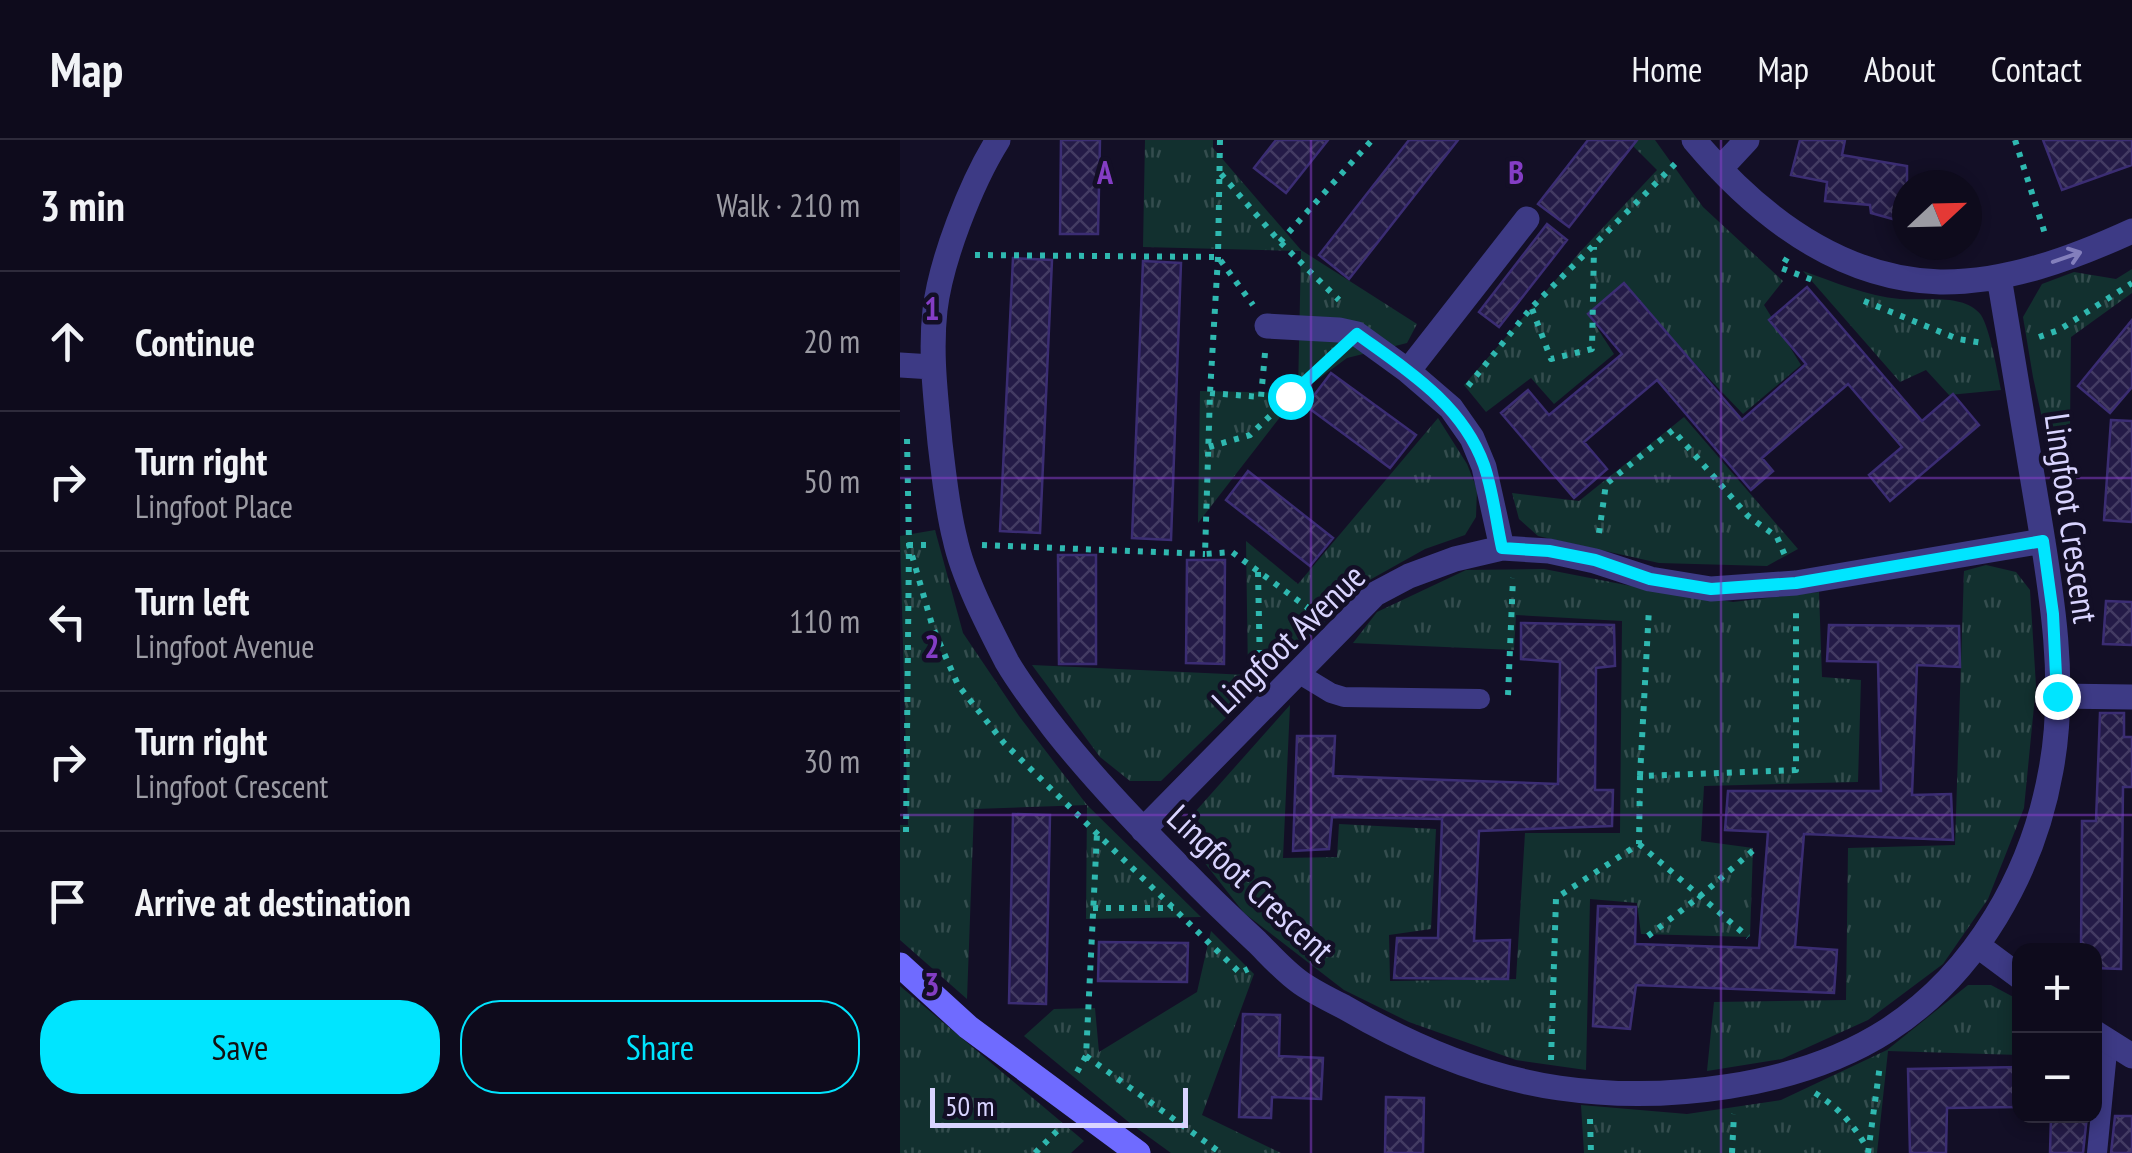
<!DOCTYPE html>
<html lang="en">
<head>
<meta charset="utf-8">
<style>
  body { margin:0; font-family:"PT Sans Narrow",sans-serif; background:#171425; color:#f1f3f6 }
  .controls { position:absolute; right:30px; bottom:30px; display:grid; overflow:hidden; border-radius:20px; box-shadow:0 5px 15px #0003 }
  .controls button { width:90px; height:90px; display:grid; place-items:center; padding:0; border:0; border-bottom:2px solid #2e2b3b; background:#0e0b1c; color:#f1f3f6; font:50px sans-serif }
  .compass { position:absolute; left:992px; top:30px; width:90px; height:90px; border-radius:50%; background:#0e0b1c; box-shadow:0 5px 15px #0003; rotate:68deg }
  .scale { position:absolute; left:30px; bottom:25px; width:258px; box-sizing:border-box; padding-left:10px; border:5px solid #d9d4ff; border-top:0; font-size:28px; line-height:35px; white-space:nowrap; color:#d9d4ff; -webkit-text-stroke:8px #130f26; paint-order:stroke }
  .stop { position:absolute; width:30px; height:30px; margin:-22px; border:8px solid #00e5ff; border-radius:50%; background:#fff }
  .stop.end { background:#00e5ff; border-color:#fff; box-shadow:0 2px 10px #0008 }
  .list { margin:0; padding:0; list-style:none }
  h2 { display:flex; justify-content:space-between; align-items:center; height:130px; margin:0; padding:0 40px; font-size:42px }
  h2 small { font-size:32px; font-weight:400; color:#9b9ba3 }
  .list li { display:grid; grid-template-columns:65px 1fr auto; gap:30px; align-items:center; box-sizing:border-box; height:140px; padding:0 40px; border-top:2px solid #2e2b3b }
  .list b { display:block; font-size:38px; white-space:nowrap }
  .list p { margin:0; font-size:32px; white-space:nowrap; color:#9b9ba3 }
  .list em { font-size:32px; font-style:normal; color:#9b9ba3 }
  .actions { display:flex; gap:20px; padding:30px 40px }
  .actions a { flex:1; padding:22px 0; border:2px solid #00e5ff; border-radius:40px; text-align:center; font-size:35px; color:#00e5ff }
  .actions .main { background:#00e5ff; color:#111 }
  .icon { flex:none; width:55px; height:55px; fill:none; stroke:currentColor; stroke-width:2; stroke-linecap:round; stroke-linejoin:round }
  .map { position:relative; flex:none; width:1232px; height:1013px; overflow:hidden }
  header { display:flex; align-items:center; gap:60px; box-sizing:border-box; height:140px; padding:0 50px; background:#0e0b1c; border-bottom:2px solid #2e2b3b }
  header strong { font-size:48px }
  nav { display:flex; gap:55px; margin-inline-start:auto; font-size:35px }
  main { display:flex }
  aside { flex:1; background:#0e0b1c }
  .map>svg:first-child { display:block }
</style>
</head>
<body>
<header>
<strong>Map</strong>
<nav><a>Home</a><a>Map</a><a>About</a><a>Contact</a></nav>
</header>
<main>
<aside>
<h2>3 min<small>Walk · 210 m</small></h2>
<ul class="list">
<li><svg class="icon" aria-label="ahead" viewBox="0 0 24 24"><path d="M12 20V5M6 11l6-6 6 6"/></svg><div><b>Continue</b></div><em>20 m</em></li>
<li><svg class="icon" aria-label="right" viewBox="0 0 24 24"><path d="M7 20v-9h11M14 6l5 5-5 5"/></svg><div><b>Turn right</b><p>Lingfoot Place</p></div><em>50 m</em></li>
<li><svg class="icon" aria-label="left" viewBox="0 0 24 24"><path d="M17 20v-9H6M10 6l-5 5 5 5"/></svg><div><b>Turn left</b><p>Lingfoot Avenue</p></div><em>110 m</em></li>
<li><svg class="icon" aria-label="right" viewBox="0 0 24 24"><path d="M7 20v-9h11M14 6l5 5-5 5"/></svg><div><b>Turn right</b><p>Lingfoot Crescent</p></div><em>30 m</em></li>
<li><svg class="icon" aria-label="arrive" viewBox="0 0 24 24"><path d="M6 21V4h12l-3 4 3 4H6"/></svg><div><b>Arrive at destination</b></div></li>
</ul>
<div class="actions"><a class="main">Save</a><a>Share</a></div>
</aside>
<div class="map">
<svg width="1232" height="1013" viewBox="0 0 1232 1013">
  <defs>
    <pattern id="grass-tufts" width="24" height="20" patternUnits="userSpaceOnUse" patternTransform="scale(2.5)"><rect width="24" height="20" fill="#12302f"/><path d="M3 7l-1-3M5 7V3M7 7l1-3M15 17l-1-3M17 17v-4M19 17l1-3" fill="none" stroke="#344d4e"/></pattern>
    <pattern id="building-cross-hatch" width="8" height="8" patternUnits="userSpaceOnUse" patternTransform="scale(2.5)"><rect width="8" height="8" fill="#241b47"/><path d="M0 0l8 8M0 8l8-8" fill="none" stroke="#433b63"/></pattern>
  </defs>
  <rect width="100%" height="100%" fill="#130f26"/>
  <path fill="url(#grass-tufts)" d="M245,0H313V8L401,110L517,184L507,203L447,218L398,254L298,383L300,251L398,253L401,111L243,107Z
    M727,0H755L803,67L883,141L864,165L901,225L843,274L722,148L690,177L714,214L654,264L631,238L586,272L564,245L680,112L757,30Z
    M1232,129V153L1171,197L1170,286L1146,296L1133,237L1123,177L1142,144L1174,132L1216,139Z
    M903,131C934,142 967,156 1000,159C1025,161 1065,153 1081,175C1090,189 1097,231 1101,250L1049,255L1026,230L1000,242Z
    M784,277L898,409L867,426L759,423L638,396L619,379L612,353L679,361Z
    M538,278L567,324L577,349L576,377L565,395L525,409L466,442L261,641H230L200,617L132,525L348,535L346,401L398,444Z
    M35,390L63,493L119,576L187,665L301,777L186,779L187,665L74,669L67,859L0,800V685H8L0,396Z
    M1086,425L1116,432L1130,450L1136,546L1124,668L1088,759L1043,824L968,880L882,919L807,931L814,862L946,860L948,708L1055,705L1064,431Z
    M644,429L726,445L833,462L919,452L922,537L961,540L958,642L804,646L801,701L853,708L850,797L741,794L737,763L690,759L686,930L616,920L509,882L444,850L344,773L279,690L390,565L383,718L437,717L439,684L536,689L531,789L489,795L490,841L616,839L625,693H720L722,481L616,475L614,510L453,503L477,472L566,430Z
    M311,791L354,834L302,975L381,1013H271L231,984L124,896L154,869L195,868L199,912L297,852Z
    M1068,845H1091L1119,860V915L988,911L977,1013H684L681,965L787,974L881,960L987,910Z
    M0,846L184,1001L171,1013H0Z"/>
  <path fill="url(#building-cross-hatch)" stroke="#3b2d73" stroke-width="2.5" d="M161,0H200L198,94H160Z
    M376,0H428L386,53L354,28Z
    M509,0H558L449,139L419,115Z
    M688,0H737L669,87L638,64Z
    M900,0H945L942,15L1007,26V83L971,73L970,65L925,61L927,42L891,35Z
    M1143,0H1232V25L1162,50Z
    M647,84L667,100L599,187L579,172Z
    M113,118L152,120L140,393L100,391Z
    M243,121L281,123L271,400L232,398Z
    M724,143L842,280L906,224L869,180L907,147L1022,281L1053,254L1079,285L990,361L969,335L1002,307L948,244L862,318L873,331L851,350L757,240L684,302L707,329L674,358L601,273L628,250L649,275L722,214L688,174Z
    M1232,180V247L1210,273L1178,246Z
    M431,233L516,295L490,328L406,266Z
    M1211,280L1232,281V382L1204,380Z
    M348,331L433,398L410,426L326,360Z
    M158,415H196V524H159Z
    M287,420H325L324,524L286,523Z
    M1206,461L1232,462V505L1203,504Z
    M621,483L714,485L715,526L696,528L695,650H713L712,686L579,691L574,801L610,800L608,839L494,838L497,798H538L542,679L432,677L429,709L393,711L397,596H435L433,636L658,644L660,522L621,519Z
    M929,485L1059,486L1060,527L1017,525L1012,655L1051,654L1053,700L904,694L895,807L937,810L934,853L736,845L730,889L693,886L698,766L736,767L735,804L859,808L868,692L825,690L828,651H981L978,522L927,521Z
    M1200,573H1224V597H1232V647H1223L1221,829L1194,828V810H1181L1182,681H1196Z
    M113,674L150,675L146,864L109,863Z
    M199,802L288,803L287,842L198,841Z
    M343,874L380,875L379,916L423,918L421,959L372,957L371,978L339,977Z
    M1120,927V967L1047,968L1046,1013H1010L1008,929Z
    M486,957L524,958L523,1013H485Z
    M1151,976H1187L1183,1013H1150Z
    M1215,976H1232V1013H1211Z"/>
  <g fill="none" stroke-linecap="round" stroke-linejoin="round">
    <path stroke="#2fb8b0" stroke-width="6" stroke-dasharray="5 8" stroke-linecap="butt" d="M320,0L318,117L310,253L305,414L332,412L419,476
      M1115,0L1146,97
      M321,34L380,102L439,160
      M380,102L472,0
      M75,115L318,117L353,165
      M887,118L881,128L915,141
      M964,161L1058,199L1083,203
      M632,169L651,219L692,209L694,107
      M1139,197L1159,190L1232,143
      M365,213L361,257L389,256
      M568,246L631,168L778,21
      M310,253L361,257
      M7,299L9,405L33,488L58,545L104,603L340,833L348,829
      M309,307L350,295L431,218
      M699,393L706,344L773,290L848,376L877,397L886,418
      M82,405L305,414
      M358,432L360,530
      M608,555L613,438
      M740,636L749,468
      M6,692L9,405H30
      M739,704L848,797
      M193,768H273
      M748,796L799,757L856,708
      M186,916L321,1013
      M651,920L656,758L739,704L740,636L896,630V468
      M177,932L186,916L197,693
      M915,953C939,968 953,984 967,1008
      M690,979L691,1013
      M135,1013L159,989
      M832,1013L834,974
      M968,1013L980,925"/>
    <path stroke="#3d3a85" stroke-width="20" d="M398,533L431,553L444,557L580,559
      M1197,1013L1208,902"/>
    <path stroke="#3d3a85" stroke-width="25" d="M98,0C71,43 41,120 35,170C30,215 36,258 40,303C44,335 47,368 55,399C63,437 89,487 107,522C121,546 139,569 156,591C194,639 235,682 279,726C304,752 330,777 357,802C371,816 385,832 401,843C414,852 430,860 444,867C509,905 583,937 659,948C763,963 898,948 988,890C1076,833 1133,732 1151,630C1168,539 1150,443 1135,353C1123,281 1111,209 1099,137
      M794,0C857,75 939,139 1040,142C1106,143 1173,118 1232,91
      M820,29L847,0
      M367,186L439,190L457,194L508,231L551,268L572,298L584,327L602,408
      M0,225L32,227
      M508,231L627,79
      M1157,556L1232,557
      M243,690L475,454L509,436L555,419L602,408L649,411L695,421L750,439L811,449L896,443L1143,401
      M1077,805L1120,837
      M1194,892L1232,916"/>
    <path stroke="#6f6bff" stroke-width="25" d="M0,825L68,887L238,1013"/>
  </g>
  <defs><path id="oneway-shaft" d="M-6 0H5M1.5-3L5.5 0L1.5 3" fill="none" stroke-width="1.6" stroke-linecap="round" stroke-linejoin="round" transform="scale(2.5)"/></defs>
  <use stroke="#837fbc" href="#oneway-shaft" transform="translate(1167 117) rotate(-19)"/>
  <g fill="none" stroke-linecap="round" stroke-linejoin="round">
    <path stroke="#00e5ff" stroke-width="12" d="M390,256L457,194C507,230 562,264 584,325C593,351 596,381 602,408L649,411L695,420L750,439L811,449L896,443L1143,401L1153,474L1157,556"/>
  </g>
  <path fill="none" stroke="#843dc5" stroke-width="2.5" stroke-opacity="0.55" d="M411,0V1013M821,0V1013M0,338H1232M0,675H1232"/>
  <g text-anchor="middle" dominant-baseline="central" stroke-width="9" stroke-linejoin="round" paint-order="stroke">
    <g font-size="35" fill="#d9d4ff" stroke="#130f26">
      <text transform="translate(1172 378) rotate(82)">Lingfoot Crescent</text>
      <text transform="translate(388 498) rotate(-44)">Lingfoot Avenue</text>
      <text transform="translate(351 743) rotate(43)">Lingfoot Crescent</text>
    </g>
  </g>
  <g font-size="32" text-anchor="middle" font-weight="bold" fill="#843dc5" stroke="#130f26" stroke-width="9" stroke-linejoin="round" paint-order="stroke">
    <text x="205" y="44">A</text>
    <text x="616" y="44">B</text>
    <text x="32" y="180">1</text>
    <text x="32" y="518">2</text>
    <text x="32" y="856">3</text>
  </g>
</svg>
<div class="controls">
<button>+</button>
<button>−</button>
</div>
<svg class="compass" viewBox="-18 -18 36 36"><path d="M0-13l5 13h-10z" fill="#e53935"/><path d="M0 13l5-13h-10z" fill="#9b9ba3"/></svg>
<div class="scale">50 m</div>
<div class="stop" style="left:390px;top:256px"></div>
<div class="stop end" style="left:1157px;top:556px"></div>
</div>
</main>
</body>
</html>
